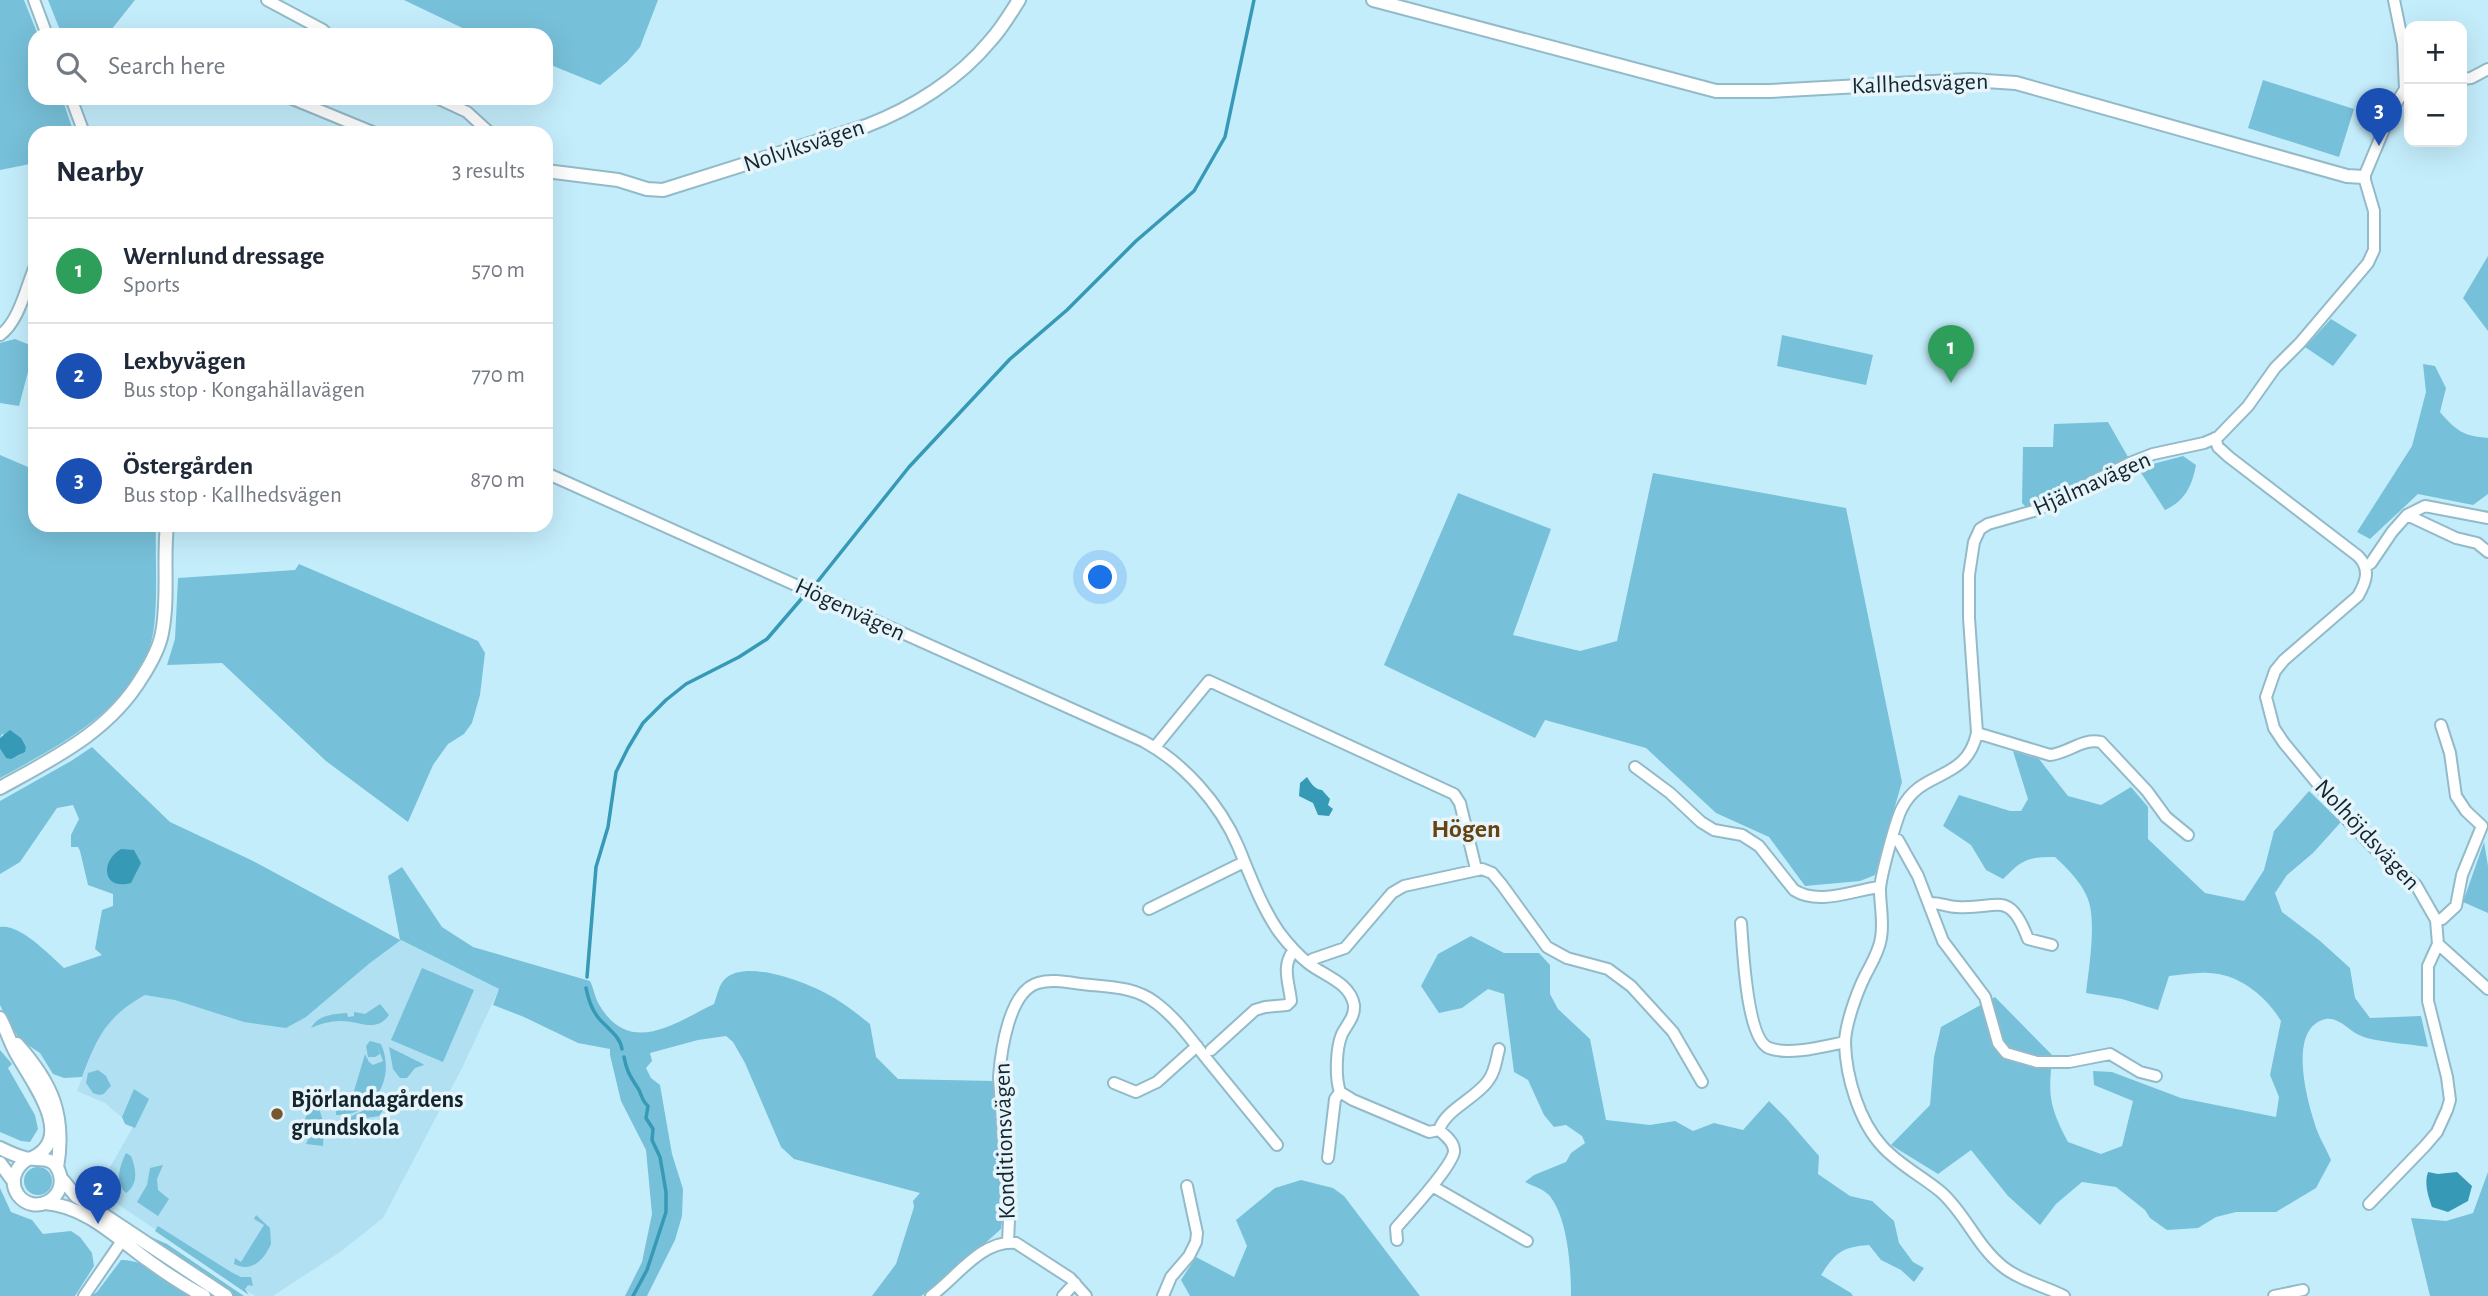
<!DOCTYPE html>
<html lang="en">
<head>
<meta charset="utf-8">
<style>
  body { margin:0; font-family:"Alegreya Sans",sans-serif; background:#f2f2f3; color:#1f2937 }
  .controls { position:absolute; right:21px; top:21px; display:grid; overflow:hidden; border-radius:14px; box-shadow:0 7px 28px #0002 }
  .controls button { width:63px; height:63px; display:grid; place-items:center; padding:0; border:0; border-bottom:2px solid #e0e1e3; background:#fff; color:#1f2937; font:35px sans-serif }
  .you { position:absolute; left:1101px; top:578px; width:24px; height:24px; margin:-18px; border:5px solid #fff; border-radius:50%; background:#1a73e8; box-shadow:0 0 0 10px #1a73e833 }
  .badge { display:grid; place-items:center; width:46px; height:46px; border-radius:50%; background:#111827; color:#fff; font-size:23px; font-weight:700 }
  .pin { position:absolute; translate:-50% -58px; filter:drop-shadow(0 2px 4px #0008) }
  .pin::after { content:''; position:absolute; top:37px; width:24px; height:21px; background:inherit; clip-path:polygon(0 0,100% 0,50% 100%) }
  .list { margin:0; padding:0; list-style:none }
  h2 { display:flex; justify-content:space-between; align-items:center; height:91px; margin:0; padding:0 28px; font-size:30px }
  h2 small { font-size:23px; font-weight:400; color:#747a83 }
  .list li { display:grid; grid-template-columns:46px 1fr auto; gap:21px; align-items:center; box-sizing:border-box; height:105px; padding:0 28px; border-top:2px solid #e0e1e3 }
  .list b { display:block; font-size:26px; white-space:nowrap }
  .list p { margin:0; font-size:23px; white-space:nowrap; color:#747a83 }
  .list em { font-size:23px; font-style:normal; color:#747a83 }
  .icon { flex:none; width:38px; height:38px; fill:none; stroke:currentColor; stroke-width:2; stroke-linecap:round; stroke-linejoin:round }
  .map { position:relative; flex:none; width:2488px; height:1296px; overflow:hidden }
  .search { position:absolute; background:#fff; box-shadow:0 7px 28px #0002; left:28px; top:28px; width:525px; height:77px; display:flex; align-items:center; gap:18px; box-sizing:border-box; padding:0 24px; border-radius:21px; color:#747a83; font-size:26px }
  .panel { position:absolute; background:#fff; box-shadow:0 7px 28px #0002; left:28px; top:126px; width:525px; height:406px; border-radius:21px }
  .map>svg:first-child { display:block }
</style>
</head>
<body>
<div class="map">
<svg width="2488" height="1296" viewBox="0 0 2488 1296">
  <rect width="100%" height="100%" fill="#c4edfb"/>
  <path fill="#b0e0f1" d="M401,940L499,989L462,1068L383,1218L340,1252L273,1296H255L113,1201L101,1183L133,1127L105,1103L77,1091L93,1050L107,1023L124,1007L145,995L306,1017L370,963Z"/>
  <path fill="#77c0d9" d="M0,0H24L38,35H35V98H62L74,133H35V163L0,170Z
    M48,0H135L107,35H62Z
    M404,0H658L640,47L627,62L600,85L546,63V35H477Z
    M2263,80L2354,109L2339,157L2248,128Z
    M2488,256V331L2463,298Z
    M2331,319L2357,335L2333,366L2305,347Z
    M1782,335L1873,355L1866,385L1777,366Z
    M15,339L35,347V372H28L19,406L0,403V343Z
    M2423,364L2435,366L2446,388L2440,412C2456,431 2464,436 2488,438V494L2473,505L2418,494L2370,539L2357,532L2412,446L2426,392Z
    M2108,422L2128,457L2035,506L2026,507L2022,503L2023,447H2053L2054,424Z
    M0,455L35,470V525H156C155,559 158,593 154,627C145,703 60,745 0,778V749L6,758C14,757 23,757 26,747L2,734L0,738Z
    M2183,456L2196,465C2192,486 2185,501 2165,510L2138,468Z
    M1653,473L1846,508L1902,782L1875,875L1860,881L1805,886L1769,837L1716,813L1646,748L1545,720L1535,738L1384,665L1458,493L1551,529L1513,635L1580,651L1617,641Z
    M299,564L478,641L485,653L480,695L472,723L464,734L448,744L433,765L408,822L326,761L222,663L167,665L175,639L178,578L295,570Z
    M92,747L170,822L251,860L400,940L388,876L402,867L442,927L473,947L590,981C594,989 595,999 600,1006C631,1057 676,1022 714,1004C717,996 719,984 725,979C748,957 817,986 839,1001C850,1008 860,1016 870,1024L876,1057L898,1079L994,1081L1003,1212L1001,1229L938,1285L921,1296H872L896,1264L914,1207L913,1201L920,1193L794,1159L781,1147L745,1063L733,1042L726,1036L698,1040L650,1053L652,1061L646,1068L651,1078L660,1085L672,1154L683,1189L682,1216L675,1240L647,1296H625L642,1262L652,1214L646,1150L621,1101L610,1055V1049L578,1043L524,1017L493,1005L499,989L401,940L370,963L306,1017L286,1028L244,1022L175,1000L145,995C106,1017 98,1036 82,1077L64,1078L53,1074L40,1053L20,1040L9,1023L0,1005V927C19,923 50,955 64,968L102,955L95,949L102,910L113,906V894L88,885L80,851L78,847H71V835L79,819L73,805L57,808L20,862L0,874V801L71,761Z
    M2013,751L2039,759L2068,796L2101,805L2131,787L2148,807V839L2205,893L2244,901L2264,870L2274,831L2309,791L2341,822L2313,853L2287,875L2275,893L2282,912L2319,940L2350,968L2355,998L2370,1018L2421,1016L2428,1047C2410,1044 2373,1042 2359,1035C2348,1030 2339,1017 2326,1019C2288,1027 2306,1096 2314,1121C2317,1134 2326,1148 2331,1160L2316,1188L2276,1212H2236L2216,1217L2198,1228L2167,1230L2150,1218L2145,1210L2116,1187L2082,1182L2056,1204L2040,1225L2008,1196L1971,1150L1938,1174L1891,1145L1930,1105L1934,1057L1941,1027L1995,997L2053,1056C2047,1094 2050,1108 2068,1142L2101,1154L2122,1146L2133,1101L2094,1085L2093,1071L2112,1072L2181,1098L2276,1117L2279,1097L2270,1075L2281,1021C2266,996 2239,974 2209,973C2196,972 2182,975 2169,976L2158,1010L2122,999L2086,993C2089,967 2095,932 2090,906C2086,887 2069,870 2055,857C2027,857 2023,859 2003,879L1986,870L1971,845L1943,826L1959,795L2010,811H2021L2028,799Z
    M2484,842L2488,866V913L2463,902Z
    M1471,936L1504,953H1539L1550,965V994L1558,1009L1590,1039L1606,1120L1650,1125L1675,1121L1693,1131L1714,1123L1743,1130L1769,1101L1786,1118L1819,1156L1818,1174L1850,1196L1872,1201L1894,1221L1899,1243L1913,1262L1924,1268L1914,1282L1901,1270L1881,1260L1869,1245C1842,1247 1836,1252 1821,1275L1851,1293L1853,1296H1571C1571,1267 1568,1218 1549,1195C1543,1189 1533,1186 1525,1182L1534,1175L1566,1162L1571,1153L1585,1143L1582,1136L1566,1125L1554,1127L1544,1115L1528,1080L1514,1072L1504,994L1488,989L1462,1008L1439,1013L1421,986L1438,954Z
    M422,968L474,990L443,1062L391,1040Z
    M380,1004L389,1015C376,1034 358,1020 340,1021C330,1021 320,1024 311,1028C318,1015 333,1014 347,1013L348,1017L354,1016V1012L365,1014Z
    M370,1041L381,1044C396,1078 375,1116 336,1115V1111L349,1108L365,1054L369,1062L373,1065L383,1061L377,1045L380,1054L375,1057H368L366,1046Z
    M389,1047L423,1064L424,1065L415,1068L407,1078H400L393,1069Z
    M0,1050L12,1064L8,1068L35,1115L38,1129L30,1142L21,1141L0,1132Z
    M98,1070L106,1076L111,1086C104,1092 105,1098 93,1093L86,1083L88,1073Z
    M134,1089L149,1099L135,1128L125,1124L122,1117Z
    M315,1096L324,1124L323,1146L306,1144L309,1137L300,1131Z
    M383,1101L387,1105L379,1116L360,1119L354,1127L346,1119Z
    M126,1153L131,1156C136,1168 139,1184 126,1193C114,1183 120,1165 126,1153Z
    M163,1165L157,1179L158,1190L169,1199L158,1216L137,1202L147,1185L150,1168Z
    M24 1181a14 14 0 1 1 28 0a14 14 0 1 1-28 0Z
    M2488,1172V1296H2430L2411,1218L2446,1221L2473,1213Z
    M1301,1180L1333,1188L1344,1196L1420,1296H1190L1181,1280L1196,1257L1234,1277L1247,1246L1236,1220L1275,1188Z
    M0,1188L11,1212L32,1220L43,1234L71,1231L80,1237L92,1253L94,1266L75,1296H0Z
    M256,1215L270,1228L271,1244C264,1260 252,1273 234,1264L235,1258L241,1262L264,1225L254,1219Z
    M158,1226L231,1272L241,1277H251L253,1286L248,1285L245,1289L249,1295L155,1231Z
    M151,1237L167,1244L244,1296H232L172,1252L148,1238Z
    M121,1260C146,1259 172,1283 193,1296H91L97,1292Z"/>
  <path fill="#3699b6" d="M10,730L21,738L26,747L25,752L11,759L6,758L0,749V738Z
    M1307,777C1311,783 1314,789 1322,790L1330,799L1328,805L1333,809L1329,816L1318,815L1313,803L1299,796L1300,783Z
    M121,849L134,850L141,863L131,883C102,891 100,861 121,849Z
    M2428,1172L2438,1174L2457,1172L2472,1186L2468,1201L2448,1212L2432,1207C2428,1196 2424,1184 2428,1172Z"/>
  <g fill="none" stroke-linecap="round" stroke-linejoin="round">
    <path stroke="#3699b6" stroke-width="3.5" d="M818,581L909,467L1010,359L1067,310L1136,241L1194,191L1225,137L1254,0
      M587,977L596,867L608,827L616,772L628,748L643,723L666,700L686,684L739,657L767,639L803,597
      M586,988C588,998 591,1008 597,1016C605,1027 620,1035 622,1049
      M624,1057C627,1073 631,1077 639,1090C642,1096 642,1101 648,1106L646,1118L653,1129L652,1140L660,1157L666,1192V1212L647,1270L633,1296"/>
    <defs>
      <path id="minor" d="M34,0L47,35
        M267,0L323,30L328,35
        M2394,0L2403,44L2405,89
        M2462,79L2471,78L2488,69
        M71,98L84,133
        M290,98L375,133
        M437,98L467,112L490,133
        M0,335C19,322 26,287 35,266
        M2215,438L2218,447L2229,457L2358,556C2371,569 2366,582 2358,596L2284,660L2275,671L2266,697L2274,728L2284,743L2350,823L2377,851L2416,885L2436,920L2438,944L2428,966V1001L2447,1077L2450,1100L2447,1110L2437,1132L2425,1146L2369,1204
        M546,473L1143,741C1184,763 1220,804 1238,846C1250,875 1261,906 1279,932C1288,944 1297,954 1308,963C1324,976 1350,982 1354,1005C1355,1017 1347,1024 1342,1034C1336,1048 1335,1077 1340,1092L1353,1100L1429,1132L1439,1130C1446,1136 1455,1143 1454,1152C1451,1168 1408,1214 1396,1228L1397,1240
        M2407,515L2425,506L2488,518
        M2365,567L2371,563L2392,532L2407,515L2456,538L2477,543L2488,552
        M1977,733L2050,755C2069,753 2082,738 2101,742L2147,791L2166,817L2188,835
        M1155,747L1209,681L1454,794L1460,803L1476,869
        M1635,767L1670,793L1701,822L1714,830L1742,835L1759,846L1794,890C1819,906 1853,890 1880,887
        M1893,839L1898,840L1918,876L1943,941L1985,997L1998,1043L2006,1053L2037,1062H2069L2110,1054L2140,1072L2156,1076
        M1929,903C1939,902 1947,907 1957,907C1998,910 2009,888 2028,939L2052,945
        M1149,909L1244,862
        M2436,920L2442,919L2456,906L2462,875L2482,826L2466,811L2456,796L2450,753L2441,725
        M1741,923C1743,947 1746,1039 1769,1048C1789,1056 1825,1046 1845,1042
        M2438,944L2488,989
        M1308,963L1313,959L1345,948L1392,893L1404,886L1482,869L1492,873L1502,885L1547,947L1567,958L1608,969L1631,986L1673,1032L1702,1082
        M1211,1050L1255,1010L1265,1007L1287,1005L1291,1001C1289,982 1281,966 1294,950
        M1114,1083L1136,1092L1157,1082L1197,1046
        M1439,1130C1446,1109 1475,1099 1488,1081C1495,1072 1496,1061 1499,1049
        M1328,1158L1335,1099L1340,1092
        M1432,1186L1527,1241
        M1008,1242L1009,1220L999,1077C1001,1051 1009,991 1038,983C1054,978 1074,984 1091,985C1114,987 1137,988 1156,1003C1176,1018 1191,1039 1206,1058C1230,1087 1253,1116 1277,1145
        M84,1296L126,1235
        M931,1296C956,1278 982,1239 1016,1243L1070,1278L1086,1296
        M1063,1296L1075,1283
        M1163,1296L1171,1277L1189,1256L1196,1242L1197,1233L1187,1186
        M2064,1296C2044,1286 2019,1280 2002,1266C1977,1246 1965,1213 1941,1192C1922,1176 1899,1165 1882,1146C1859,1121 1846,1077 1845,1043C1845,1025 1857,992 1865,976C1871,964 1879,952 1881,938C1884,921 1880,906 1880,890C1880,878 1896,819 1902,808C1922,768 1966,783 1977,733L1969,618V575L1974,542L1980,529L1988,524L2037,510L2130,463L2153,454L2204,443L2218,437L2248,406L2275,368L2300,343L2368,263L2374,250V211L2364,177L2392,110L2405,89H2409
        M2274,1296L2303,1290"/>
      <path id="tertiary" d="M1373,0L1716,91H1770L1970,80L2016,83L2347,176L2364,177
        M546,171L618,180L647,189L663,190L866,126C913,108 959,79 991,40C1002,28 1010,14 1019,0
        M0,788C54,758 109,732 142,677C151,663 159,649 162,633C169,597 163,561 167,525
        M0,1018C6,1029 10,1042 16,1053C31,1081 77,1137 32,1158
        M17,1044C52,1083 66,1115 57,1168
        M0,1148C8,1152 17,1156 25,1158C39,1161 55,1154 60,1175C66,1199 34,1216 18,1195C9,1182 15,1167 28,1159
        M0,1163L14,1182
        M61,1178L76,1196L89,1205L226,1296
        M45,1203C86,1206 117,1238 149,1261C167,1274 185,1286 204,1296"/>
    </defs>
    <use href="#minor" stroke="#93bac8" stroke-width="14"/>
    <use href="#tertiary" stroke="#93bac8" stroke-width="16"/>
    <use href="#minor" stroke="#fff" stroke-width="10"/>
    <use href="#tertiary" stroke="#fff" stroke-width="12"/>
  </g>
  <circle fill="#77572d" stroke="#e5f5fb" stroke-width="2.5" cx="277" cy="1114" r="7"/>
  <g text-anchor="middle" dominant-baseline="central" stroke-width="7" stroke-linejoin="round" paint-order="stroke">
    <g font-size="24" fill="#16252b" stroke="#e5f5fb">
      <text transform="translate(1920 84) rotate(-2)">Kallhedsvägen</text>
      <text transform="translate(804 146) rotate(-18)">Nolviksvägen</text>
      <text transform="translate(2092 484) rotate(-24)">Hjälmavägen</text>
      <text transform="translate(850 610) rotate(25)">Högenvägen</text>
      <text transform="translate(2367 835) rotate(47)">Nolhöjdsvägen</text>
      <text transform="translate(1005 1141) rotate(-92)">Konditionsvägen</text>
    </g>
    <g font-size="24" font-weight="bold" fill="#16252b" stroke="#e5f5fb" text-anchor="start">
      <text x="291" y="1100">Björlandagårdens<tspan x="291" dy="28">grundskola</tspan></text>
    </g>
    <g font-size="26" font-weight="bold" fill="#664310" stroke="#e5f5fb">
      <text x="1466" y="829">Högen</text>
    </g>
  </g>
</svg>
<div class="controls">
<button>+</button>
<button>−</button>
</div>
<div class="you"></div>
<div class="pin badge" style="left:1951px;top:383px;background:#2e9e5b">1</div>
<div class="pin badge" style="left:98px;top:1224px;background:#1a4fb4">2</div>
<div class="pin badge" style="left:2379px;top:146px;background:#1a4fb4">3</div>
<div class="search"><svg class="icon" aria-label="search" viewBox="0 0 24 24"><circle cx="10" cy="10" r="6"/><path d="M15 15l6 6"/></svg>Search here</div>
<section class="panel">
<h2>Nearby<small>3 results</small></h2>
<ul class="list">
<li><span class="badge" style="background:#2e9e5b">1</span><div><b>Wernlund dressage</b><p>Sports</p></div><em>570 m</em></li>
<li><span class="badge" style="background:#1a4fb4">2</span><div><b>Lexbyvägen</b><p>Bus stop · Kongahällavägen</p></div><em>770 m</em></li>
<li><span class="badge" style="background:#1a4fb4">3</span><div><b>Östergården</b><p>Bus stop · Kallhedsvägen</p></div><em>870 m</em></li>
</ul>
</section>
</div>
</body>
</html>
